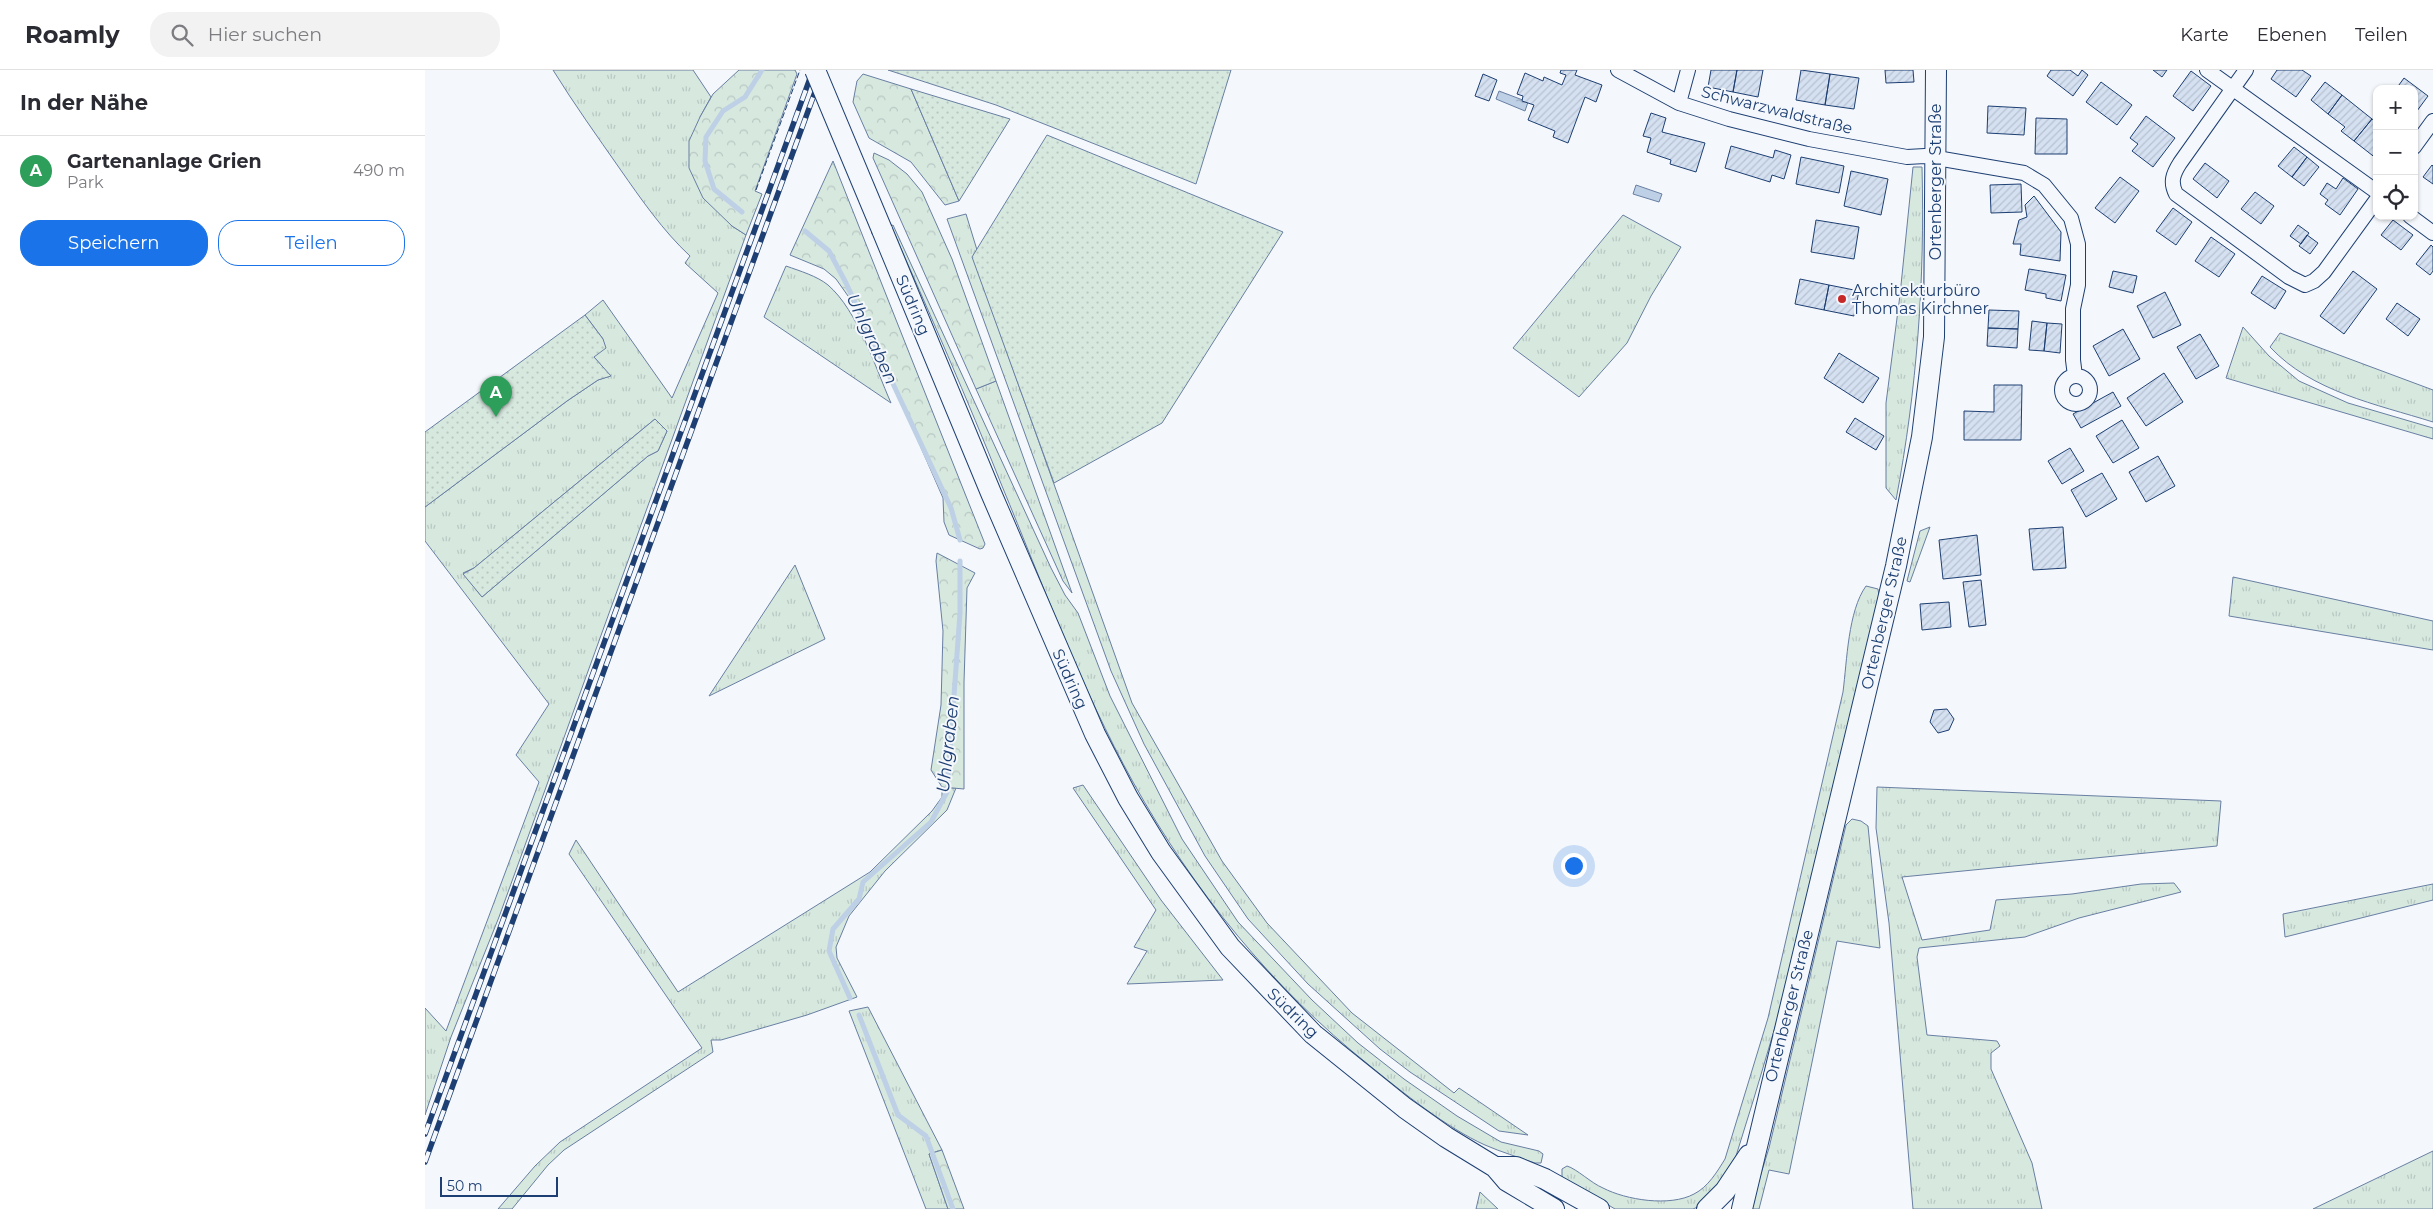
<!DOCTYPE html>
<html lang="de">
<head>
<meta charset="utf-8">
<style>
  body { margin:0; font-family:Montserrat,sans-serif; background:#f2f2f3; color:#2b2b33 }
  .controls { position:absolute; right:15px; top:15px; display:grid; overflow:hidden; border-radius:10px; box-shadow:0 1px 4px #0004 }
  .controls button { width:45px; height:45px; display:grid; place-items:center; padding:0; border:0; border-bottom:1px solid #e1e1e2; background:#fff; color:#2b2b33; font:25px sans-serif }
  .scale { position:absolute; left:15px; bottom:12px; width:118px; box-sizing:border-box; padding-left:5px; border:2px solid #1d3f73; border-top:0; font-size:14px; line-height:18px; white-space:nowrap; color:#1d3f73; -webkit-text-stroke:4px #f4f7fb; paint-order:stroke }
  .you { position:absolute; left:1148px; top:795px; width:18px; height:18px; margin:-12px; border:4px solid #fff; border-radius:50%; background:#1a73e8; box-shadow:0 0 0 8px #1a73e833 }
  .badge { display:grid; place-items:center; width:32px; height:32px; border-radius:50%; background:#1a73e8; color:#fff; font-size:16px; font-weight:700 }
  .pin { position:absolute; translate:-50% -41px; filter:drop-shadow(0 1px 2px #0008) }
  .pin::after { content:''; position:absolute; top:26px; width:18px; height:15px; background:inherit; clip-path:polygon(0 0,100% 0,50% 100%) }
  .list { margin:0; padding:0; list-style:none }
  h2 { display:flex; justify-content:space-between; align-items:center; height:65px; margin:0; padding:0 20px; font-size:21px }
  h2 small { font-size:16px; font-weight:400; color:#7c7c81 }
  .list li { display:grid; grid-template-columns:32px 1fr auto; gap:15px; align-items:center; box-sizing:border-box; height:70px; padding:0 20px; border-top:1px solid #e1e1e2 }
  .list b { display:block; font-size:19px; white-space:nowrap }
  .list p { margin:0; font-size:16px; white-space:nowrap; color:#7c7c81 }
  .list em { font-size:16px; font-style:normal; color:#7c7c81 }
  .actions { display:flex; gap:10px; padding:15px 20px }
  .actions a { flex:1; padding:11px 0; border:1px solid #1a73e8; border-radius:20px; text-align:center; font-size:18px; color:#1a73e8 }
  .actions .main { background:#1a73e8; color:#fff }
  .icon { flex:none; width:28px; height:28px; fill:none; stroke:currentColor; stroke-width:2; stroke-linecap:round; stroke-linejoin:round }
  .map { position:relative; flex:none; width:2008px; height:1139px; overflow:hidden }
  header { display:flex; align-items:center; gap:30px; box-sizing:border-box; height:70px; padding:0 25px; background:#fff; border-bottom:1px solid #e1e1e2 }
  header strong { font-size:24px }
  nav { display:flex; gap:28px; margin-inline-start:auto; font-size:18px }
  .search { width:350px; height:45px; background:#f2f2f3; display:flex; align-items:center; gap:12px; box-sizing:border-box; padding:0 18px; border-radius:20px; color:#7c7c81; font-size:19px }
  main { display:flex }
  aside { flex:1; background:#fff }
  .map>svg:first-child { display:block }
</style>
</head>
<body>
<header>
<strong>Roamly</strong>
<div class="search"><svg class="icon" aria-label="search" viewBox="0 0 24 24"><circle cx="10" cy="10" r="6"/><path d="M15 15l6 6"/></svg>Hier suchen</div>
<nav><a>Karte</a><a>Ebenen</a><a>Teilen</a></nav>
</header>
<main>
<aside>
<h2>In der Nähe<small></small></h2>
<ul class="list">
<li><span class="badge" style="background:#2e9e5b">A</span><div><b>Gartenanlage Grien</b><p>Park</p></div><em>490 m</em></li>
</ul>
<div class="actions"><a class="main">Speichern</a><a>Teilen</a></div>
</aside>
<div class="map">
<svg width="2008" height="1139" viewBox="0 0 2008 1139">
  <defs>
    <pattern id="grass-tufts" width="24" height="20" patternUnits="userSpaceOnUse" patternTransform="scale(1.25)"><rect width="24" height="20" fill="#d7e8df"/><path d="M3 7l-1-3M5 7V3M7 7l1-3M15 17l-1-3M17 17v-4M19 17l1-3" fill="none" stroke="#b8c8c3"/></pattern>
    <pattern id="forest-crowns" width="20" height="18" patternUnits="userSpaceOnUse" patternTransform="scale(1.25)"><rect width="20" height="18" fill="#d7e8df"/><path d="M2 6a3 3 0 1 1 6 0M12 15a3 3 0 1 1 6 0" fill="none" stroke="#b8c8c3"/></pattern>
    <pattern id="garden-dots" width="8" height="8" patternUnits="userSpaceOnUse" patternTransform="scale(1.25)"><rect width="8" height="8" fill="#d7e8df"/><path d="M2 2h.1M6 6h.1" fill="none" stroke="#b8c8c3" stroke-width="1.8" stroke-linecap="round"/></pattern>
    <pattern id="water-ripples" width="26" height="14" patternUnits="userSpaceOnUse" patternTransform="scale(1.25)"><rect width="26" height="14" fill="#bed0e5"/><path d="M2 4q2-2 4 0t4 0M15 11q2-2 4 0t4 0" fill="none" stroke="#9aaabe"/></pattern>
    <pattern id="building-hatch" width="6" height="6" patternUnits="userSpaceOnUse" patternTransform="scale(1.25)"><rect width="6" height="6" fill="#d5e0f0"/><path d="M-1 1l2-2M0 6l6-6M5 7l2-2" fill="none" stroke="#b6c1d1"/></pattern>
  </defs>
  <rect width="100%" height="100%" fill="#f4f7fb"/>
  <path fill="url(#grass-tufts)" stroke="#687fa3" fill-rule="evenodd" d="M128,0H268L286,27L275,47L307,156L321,165L74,847L26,967L0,1045V938L21,961L114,712L91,685L124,634L0,471V437L142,331L173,310L185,306L169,287L178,269L160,245L178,230L247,328L293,223L260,193L265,186C238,161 216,129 195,99C172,66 149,34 128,0ZM230,349L242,361L233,381L223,386L57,527L38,503L49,498Z
    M1488,97H1497C1500,210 1492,319 1471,430L1461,418V333L1475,225Z
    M541,144L552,180L548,187L707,633L797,791L842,853L927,943L1029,1023L1034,1018L1103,1065L1074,1061L985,1002L955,979L883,914L823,849L780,786L719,674L686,601L522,149Z
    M1198,145L1256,177L1226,226L1202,273L1154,327L1088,278Z
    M468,155L626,498L640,525L653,543L685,626L757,769L813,852L887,930L933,973L979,1009L1032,1046L1076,1072L1114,1081L1118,1084L1116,1093H1110C1093,1087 1076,1082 1060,1075C1022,1058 977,1022 944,995C847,918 768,820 708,712C656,618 618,515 577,416C542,328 504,242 466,156Z
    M361,196C375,201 392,206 403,215C433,241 450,297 466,333L339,247Z
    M1818,257L1844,286L1874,311L1923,333L2008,358V369L1801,308Z
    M1855,263L2008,320V352C1951,334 1887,322 1845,277Z
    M571,311L647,523L638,511L551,319Z
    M1505,457L1485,512L1482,511L1495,461Z
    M370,495L400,569L284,626Z
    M1808,507L2008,551V580L1804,546Z
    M1441,516L1453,519L1454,526L1356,937L1329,1028L1311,1086L1289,1120L1275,1136L1268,1139H1190L1137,1107V1099L1142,1096C1152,1099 1166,1113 1178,1118C1201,1130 1245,1137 1269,1124C1283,1117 1292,1102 1300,1089L1343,948L1418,622C1422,591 1423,541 1441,516Z
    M658,715L736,830L798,910L702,914L722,881L709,877L731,840L648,718Z
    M517,717L531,718L522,740L460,801L424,846L411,877L412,888L432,927L382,945L296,970H286L288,982L139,1080L123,1095L87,1139H73L110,1096L135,1072L277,978L144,784L151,770L253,922L445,802L507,741L517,727Z
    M1452,717L1796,731L1792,776L1477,807L1497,870L1565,860L1571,830L1647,824L1716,814L1749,813L1756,822L1654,848L1600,867L1494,878L1492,887L1502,965L1572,971L1575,976L1566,983V999L1607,1093L1617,1139H1488L1464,853L1451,758Z
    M1427,749L1436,751L1443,756L1455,878L1412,871L1364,1104L1344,1100L1334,1139H1325L1344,1078L1421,755Z
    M2008,814V830L1860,867L1858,844Z
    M443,937L517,1080L504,1084L523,1139H501L424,941Z
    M2008,1081V1139H1888Z
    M1055,1122L1073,1139H1051Z"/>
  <path fill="url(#forest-crowns)" stroke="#687fa3" d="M314,0H370L372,4L330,121L337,124L321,165L307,156L278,128L264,98V71L275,47L288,24Z
    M438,4L486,19L534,131L520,135L486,92L444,68L428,32L432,11Z
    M449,83L464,90L482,104L497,122L527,189L571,311L551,319L448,88Z
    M408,91L560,474L558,478L555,479L524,465L519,452L518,428L480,341L428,233L411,209L399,199L365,185Z
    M512,483L550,503L542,518L539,612V719L517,717L506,700L516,635L518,561L511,491Z
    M517,1080L539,1139H523L504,1084Z"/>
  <path fill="url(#garden-dots)" stroke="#687fa3" d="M463,0H806L771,114L571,35Z
    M486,19L585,49L534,131Z
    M622,65L858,162L737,353L629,413L547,187Z
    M160,245L178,269L181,278L169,287L186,306L173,310L142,331L0,437V362Z
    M230,349L242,361L233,381L223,386L57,527L38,504L49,498Z"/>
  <path fill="url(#water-ripples)" stroke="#687fa3" d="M1074,21L1103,32L1100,41L1071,29Z
    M1211,115L1237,124L1234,132L1208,124Z"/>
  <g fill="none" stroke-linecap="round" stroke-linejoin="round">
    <path stroke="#bed0e5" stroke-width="5" d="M317,142L289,119L280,91L281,67L298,41L320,27L337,0
      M380,161L404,181L421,213L526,438L535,470
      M425,928L404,881L408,859L434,829L438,812L506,752L522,722L535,543V491
      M434,945L473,1045L501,1066L528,1139"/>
  </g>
  <path fill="url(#building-hatch)" stroke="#1d3f73" d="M1136,0H1152L1150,5L1177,15L1171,32L1160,27L1143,73L1128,67L1130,61L1103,50L1109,35L1097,31L1098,26L1092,24L1100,3L1118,11L1119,7L1137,15L1141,5L1135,3Z
    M1286,0H1312L1308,22L1283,17Z
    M1312,0H1338L1333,27L1308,22Z
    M1376,0L1405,4L1400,35L1371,30Z
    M1460,0H1488L1489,12L1461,13Z
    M1626,0H1645L1653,6L1657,0L1663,5L1648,26L1622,6Z
    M1728,0H1742L1737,7Z
    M1852,0H1877L1886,6L1871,27L1846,9Z
    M1766,1L1786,16L1768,41L1748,26Z
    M1058,4L1072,10L1064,31L1050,26Z
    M1405,4L1434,8L1429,39L1400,35Z
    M1979,8L2003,26L1989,45V19H1971Z
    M1676,12L1707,35L1692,55L1661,32Z
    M1900,12L1917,25L1903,44L1886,30Z
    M1917,25L1947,49L1929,71L1916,61L1920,57L1903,44Z
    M1563,36L1601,38L1599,65L1562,63Z
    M1226,43L1241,48L1237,62L1280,73L1271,102L1245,94L1246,90L1222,82L1226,68L1218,66Z
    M1721,46L1750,68L1728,97L1707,81L1713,74L1705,68Z
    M1611,48L1642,49V84H1610Z
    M1947,49L1952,52V89L1929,71Z
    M1306,76L1348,88L1350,80L1366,85L1359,109L1347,105L1345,112L1300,98Z
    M1869,77L1882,87L1867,107L1853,96Z
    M1376,87L1419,96L1414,123L1371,114Z
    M1882,87L1894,97L1879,116L1867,107Z
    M1780,93L1804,111L1792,128L1768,109Z
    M2007,95L2008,96V114L1998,107Z
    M1426,101L1463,109L1456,145L1419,136Z
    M1695,107L1714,121L1690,153L1670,138Z
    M1918,108L1933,119L1915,145L1900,134L1903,130L1895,124L1902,113L1911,119Z
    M1596,114L1597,142L1566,143L1565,115Z
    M1830,122L1849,136L1836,154L1816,139Z
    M1609,126L1636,162L1635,191L1595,185L1596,174H1588L1594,150L1602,147L1600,135Z
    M1748,138L1767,152L1751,175L1731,161Z
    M1391,150L1434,157L1429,189L1386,182Z
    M1968,150L1988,165L1976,180L1956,165Z
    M1873,155L1884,163L1876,174L1865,166Z
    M1882,165L1893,173L1885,184L1874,176Z
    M1786,167L1810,184L1794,207L1770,191Z
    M2006,175L2008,177V201L2005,205L1991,194Z
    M1604,199L1641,205L1636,231L1621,228V224L1600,220Z
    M1688,201L1712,206L1708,223L1684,217Z
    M1928,201L1952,219L1919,264L1895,246Z
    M1837,206L1861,221L1850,239L1826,223Z
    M1375,209L1404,215L1399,240L1370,234Z
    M1404,215L1434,221L1429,246L1399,240Z
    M1740,222L1756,255L1728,268L1712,236Z
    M1972,233L1995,249L1983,266L1961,249Z
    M1564,240L1594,241L1593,259L1563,258Z
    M1607,251L1622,253L1619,281L1604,280Z
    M1622,253L1637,254L1635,283L1619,281Z
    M1563,258L1593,259L1592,278L1562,276Z
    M1698,259L1715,289L1684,306L1668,276Z
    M1775,264L1794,296L1771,309L1752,277Z
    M1414,283L1454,308L1438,333L1399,308Z
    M1739,303L1758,332L1721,356L1702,328Z
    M1569,315H1597L1596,370H1539V341L1569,342Z
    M1688,322L1696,336L1656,358L1648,344Z
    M1430,348L1459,366L1451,380L1421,362Z
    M1697,350L1714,378L1688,393L1671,366Z
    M1645,378L1659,401L1637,414L1623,391Z
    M1733,386L1750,416L1721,432L1704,402Z
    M1677,403L1692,429L1661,447L1646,420Z
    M1638,457L1641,498L1608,500L1604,459Z
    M1552,465L1556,505L1518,509L1514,470Z
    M1556,510L1561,555L1544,557L1538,512Z
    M1524,532L1526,557L1497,560L1495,534Z
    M1522,639L1529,649L1524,660L1513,663L1505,652L1509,640Z"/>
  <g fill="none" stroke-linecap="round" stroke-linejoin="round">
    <defs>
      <path id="street" d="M1193,0L1254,33L1304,49L1384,69L1482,87L1500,86L1599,103L1619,115L1646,148L1653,174V215L1648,239V290L1650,306
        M1782,0L1952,122
        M1821,0L1755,93C1748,104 1745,112 1751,124L1864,207L1880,215L1889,211L1899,202L1952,129
        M1254,33L1263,0
        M1989,77L2008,51
        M1985,146L2008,163
        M1637 320a14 14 0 1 1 28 0a14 14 0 1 1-28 0Z"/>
      <path id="secondary" d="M457,160L566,423L670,664L703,728L736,782L805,877L888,964L980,1038L1021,1067L1070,1097L1082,1111L1129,1139
        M1070,1097H1091L1120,1109L1174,1139
        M1282,1139L1300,1121L1324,1085
        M1317,1139L1471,496L1497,367L1509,267L1511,0"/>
    </defs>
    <use href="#street" stroke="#1d3f73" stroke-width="16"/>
    <use href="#secondary" stroke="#1d3f73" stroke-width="22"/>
    <use href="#street" stroke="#f4f7fb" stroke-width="14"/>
    <use href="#secondary" stroke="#f4f7fb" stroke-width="20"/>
    <defs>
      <path id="rail" d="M0,1064L388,0
        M0,1092L398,0"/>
    </defs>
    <use href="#rail" stroke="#1d3f73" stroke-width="5.5"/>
    <use href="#rail" stroke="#f4f7fb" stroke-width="4" stroke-dasharray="11" stroke-linecap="butt"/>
    <defs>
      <path id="secondary-bridge" d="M390,0L457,160"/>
    </defs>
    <use href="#secondary-bridge" stroke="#1d3f73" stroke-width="22" stroke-linecap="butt"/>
    <use href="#secondary-bridge" stroke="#f4f7fb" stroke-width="20"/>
    <path stroke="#1d3f73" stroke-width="1" stroke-dasharray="6 2.5" stroke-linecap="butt" d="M331,120L375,0"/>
  </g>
  <circle fill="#c62828" stroke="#f4f7fb" stroke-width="2" cx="1417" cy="229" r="5"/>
  <g text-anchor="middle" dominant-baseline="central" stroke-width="4" stroke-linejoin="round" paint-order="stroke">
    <g font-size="16" fill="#1d3f73" stroke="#f4f7fb">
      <text transform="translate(1352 40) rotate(14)">Schwarzwaldstraße</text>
      <text transform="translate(1510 112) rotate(-90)">Ortenberger Straße</text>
      <text transform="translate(488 235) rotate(67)">Südring</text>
      <text transform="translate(1459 543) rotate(-77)">Ortenberger Straße</text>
      <text transform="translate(645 609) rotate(66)">Südring</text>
      <text transform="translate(1364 936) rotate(-76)">Ortenberger Straße</text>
      <text transform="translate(868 943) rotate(44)">Südring</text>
    </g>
    <g font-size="16" fill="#1d3f73" stroke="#f4f7fb" text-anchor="start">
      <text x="1427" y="220">Architekturbüro<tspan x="1427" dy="18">Thomas Kirchner</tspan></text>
    </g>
    <g font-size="18" font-style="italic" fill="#1d3f73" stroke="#f4f7fb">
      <text transform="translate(447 269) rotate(65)">Uhlgraben</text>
      <text transform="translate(523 674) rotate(-84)">Uhlgraben</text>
    </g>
  </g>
</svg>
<div class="controls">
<button>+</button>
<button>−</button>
<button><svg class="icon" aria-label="locate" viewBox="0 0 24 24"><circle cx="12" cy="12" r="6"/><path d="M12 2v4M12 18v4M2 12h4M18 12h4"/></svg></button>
</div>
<div class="scale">50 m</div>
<div class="you"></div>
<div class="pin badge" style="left:71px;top:347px;background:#2e9e5b">A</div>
</div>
</main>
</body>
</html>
